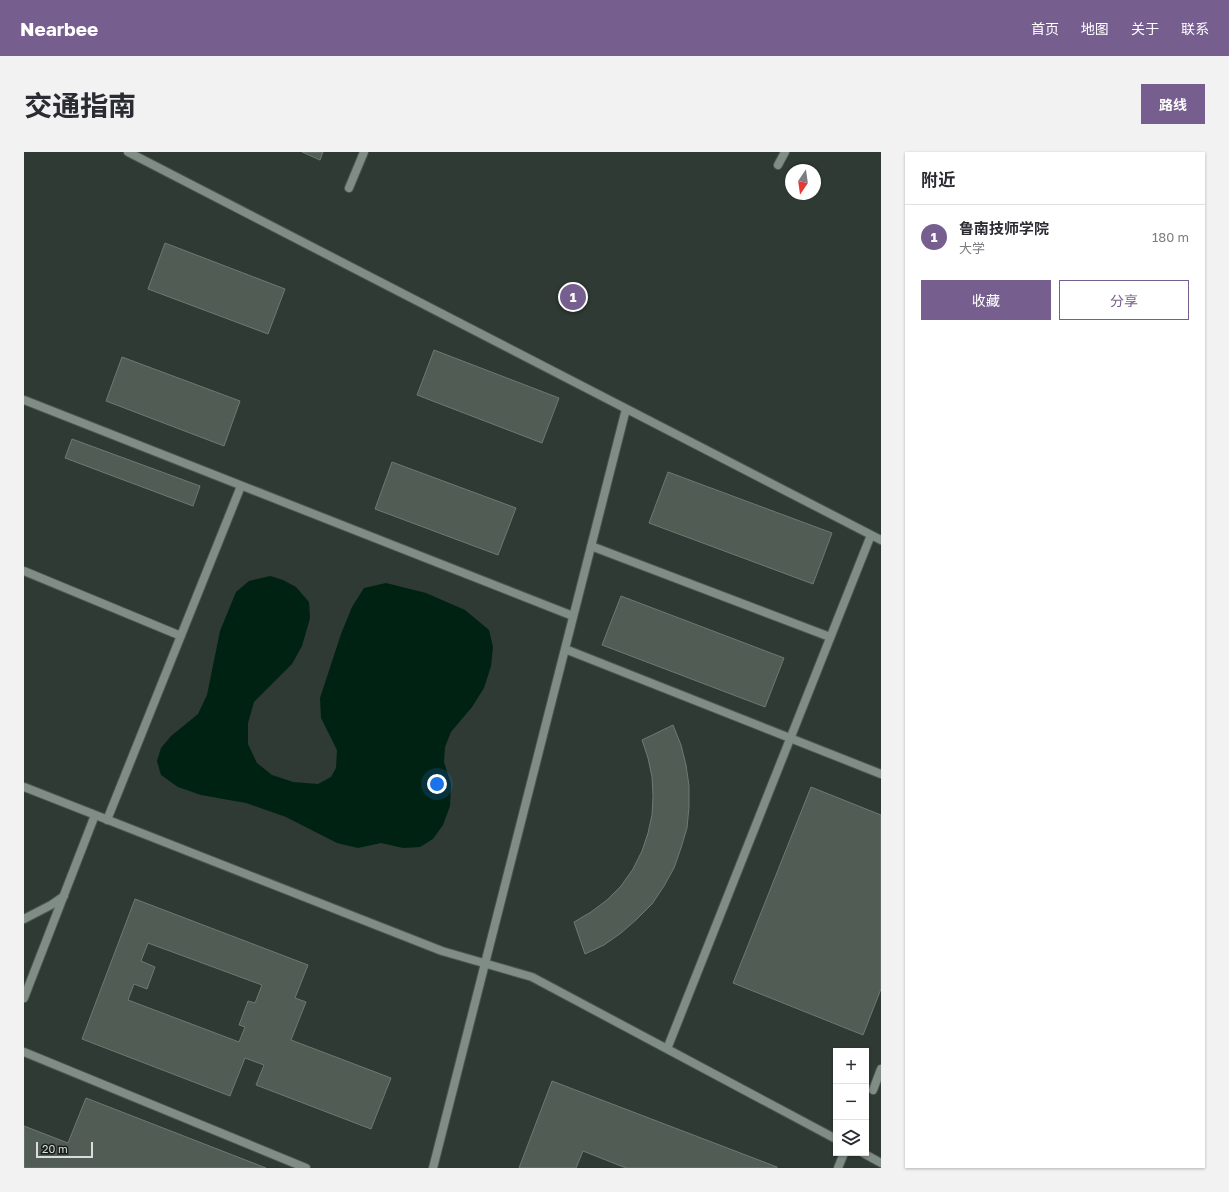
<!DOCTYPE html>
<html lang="zh">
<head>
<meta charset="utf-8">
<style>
  body { margin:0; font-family:"Golos Text","Noto Sans SC",sans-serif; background:#f2f2f3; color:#2b2b33 }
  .controls { position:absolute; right:12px; bottom:12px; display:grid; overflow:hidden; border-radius:0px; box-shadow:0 1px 3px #0004 }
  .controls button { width:36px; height:36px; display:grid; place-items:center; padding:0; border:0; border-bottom:1px solid #e1e1e2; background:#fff; color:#2b2b33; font:20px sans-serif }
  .compass { position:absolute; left:761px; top:12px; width:36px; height:36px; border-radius:50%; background:#fff; box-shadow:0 1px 3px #0004; rotate:193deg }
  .scale { position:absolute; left:12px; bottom:10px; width:57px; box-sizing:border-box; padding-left:4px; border:2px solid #d8dfdb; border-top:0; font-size:11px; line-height:14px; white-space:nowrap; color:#d8dfdb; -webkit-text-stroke:3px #1a1f1c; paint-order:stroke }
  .you { position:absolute; left:413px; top:632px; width:14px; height:14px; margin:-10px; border:3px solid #fff; border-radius:50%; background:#1a73e8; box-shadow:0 0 0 6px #1a73e833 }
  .badge { display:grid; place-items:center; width:26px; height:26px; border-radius:50%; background:#765e8e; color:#fff; font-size:13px; font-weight:700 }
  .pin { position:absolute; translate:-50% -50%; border:2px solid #fff; box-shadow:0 1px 4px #0006 }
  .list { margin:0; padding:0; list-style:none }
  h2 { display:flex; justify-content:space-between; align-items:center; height:52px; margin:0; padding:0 16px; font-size:17px }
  h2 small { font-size:13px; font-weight:400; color:#7c7c81 }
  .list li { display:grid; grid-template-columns:26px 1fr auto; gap:12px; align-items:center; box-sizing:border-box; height:64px; padding:0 16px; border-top:1px solid #e1e1e2 }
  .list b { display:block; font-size:15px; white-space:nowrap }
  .list p { margin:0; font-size:13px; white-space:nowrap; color:#7c7c81 }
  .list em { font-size:13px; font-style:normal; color:#7c7c81 }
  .actions { display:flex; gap:8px; padding:12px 16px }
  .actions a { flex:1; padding:9px 0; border:1px solid #765e8e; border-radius:0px; text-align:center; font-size:14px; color:#765e8e }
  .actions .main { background:#765e8e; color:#fff }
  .icon { flex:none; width:22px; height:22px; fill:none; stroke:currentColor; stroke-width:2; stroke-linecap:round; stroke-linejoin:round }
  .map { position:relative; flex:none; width:857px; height:1016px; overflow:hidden; border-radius:0px }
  header { display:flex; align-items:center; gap:24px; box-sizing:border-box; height:56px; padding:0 20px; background:#765e8e; color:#fff }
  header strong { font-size:19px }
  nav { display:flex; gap:22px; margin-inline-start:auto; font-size:14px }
  .intro { display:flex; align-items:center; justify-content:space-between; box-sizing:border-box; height:96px; padding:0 24px }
  h1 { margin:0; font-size:28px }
  .button { padding:10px 18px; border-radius:0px; background:#765e8e; color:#fff; font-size:14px; font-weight:700 }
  main { display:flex; gap:24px; padding:0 24px }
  aside { flex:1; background:#fff; border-radius:0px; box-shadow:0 1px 3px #0004 }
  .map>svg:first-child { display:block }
</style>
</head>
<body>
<header>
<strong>Nearbee</strong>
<nav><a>首页</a><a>地图</a><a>关于</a><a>联系</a></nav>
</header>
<div class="intro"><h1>交通指南</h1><a class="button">路线</a></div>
<main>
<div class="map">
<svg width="857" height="1016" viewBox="0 0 857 1016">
  <rect width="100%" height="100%" fill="#2e3a33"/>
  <path fill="#002212" d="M246,424L259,428L272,435L285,450L286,466L278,494L268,512L230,550L224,571V592L233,611L248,623L269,630L294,632L307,625L312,616L313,598L297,566L296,546L317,482L328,455L340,436L362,431L402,441L441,458L465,478L469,495L467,514L460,536L448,555L427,580L421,595L420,610L427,632L426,654L419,673L409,687L396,695L379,696L357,691L334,696L313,691L262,665L222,651L177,643L154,635L137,623L133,609L137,596L147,584L174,562L183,543L196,479L212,440L225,429Z"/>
  <path fill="#505c54" stroke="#6d7a72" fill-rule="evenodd" d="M278,0H299L296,8Z
    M141,91L261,137L244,182L124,137Z
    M410,198L535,246L518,291L393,243Z
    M98,205L216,249L200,294L82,249Z
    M48,287L176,334L169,354L41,306Z
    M368,310L492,356L474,403L351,357Z
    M644,320L808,381L789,432L625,371Z
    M597,444L760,506L741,555L578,493Z
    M649,573L657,593L662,613L665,634V655L663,676L657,696L650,716L640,734L628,752L613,767L597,781L580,793L561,802L550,770L567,760L583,748L597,734L609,717L618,699L624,681L628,663L629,644L628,625L624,606L618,588Z
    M787,635L857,663V837L839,883L709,831Z
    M111,747L284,813L271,846L282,850L267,888L367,926L347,977L232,933L240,913L221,906L206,944L58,887ZM124,791L238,833L231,851L224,849L215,873L221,875L215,890L104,848L110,832L123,837L131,815L117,809Z
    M528,929L753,1015V1016H602L559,999L552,1016H495Z
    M62,946L242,1016H0V974L44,991Z"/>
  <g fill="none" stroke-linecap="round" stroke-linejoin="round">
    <defs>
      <path id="service" d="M104,0L857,388
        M325,36L340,0
        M0,248L549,464
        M567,394L806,485
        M0,419L157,484
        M541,497L857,622
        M0,635L418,799L508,825L812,987
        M83,668L217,334
        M0,767L27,753L40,744
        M0,846L71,663
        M643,897L847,383
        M0,900L282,1016
        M849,938L857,917
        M839,1001L857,1011
        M409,1016L602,257
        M814,1016L820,1001"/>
      <path id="minor" d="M754,13L761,0"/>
    </defs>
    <use href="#service" stroke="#4c5651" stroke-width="10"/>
    <use href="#minor" stroke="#4c5651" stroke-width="10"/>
    <use href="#service" stroke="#808d85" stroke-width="8"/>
    <use href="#minor" stroke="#808d85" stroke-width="8"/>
  </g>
</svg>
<div class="controls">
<button>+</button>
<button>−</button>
<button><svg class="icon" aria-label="layers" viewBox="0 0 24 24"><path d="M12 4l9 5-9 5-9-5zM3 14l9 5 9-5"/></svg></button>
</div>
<svg class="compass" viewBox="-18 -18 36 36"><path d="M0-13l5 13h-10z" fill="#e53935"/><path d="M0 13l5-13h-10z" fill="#7c7c81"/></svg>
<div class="scale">20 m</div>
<div class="you"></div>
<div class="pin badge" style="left:549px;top:145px">1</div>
</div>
<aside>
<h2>附近<small></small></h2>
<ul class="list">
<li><span class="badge">1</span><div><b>鲁南技师学院</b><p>大学</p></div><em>180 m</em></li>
</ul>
<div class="actions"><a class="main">收藏</a><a>分享</a></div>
</aside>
</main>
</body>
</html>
